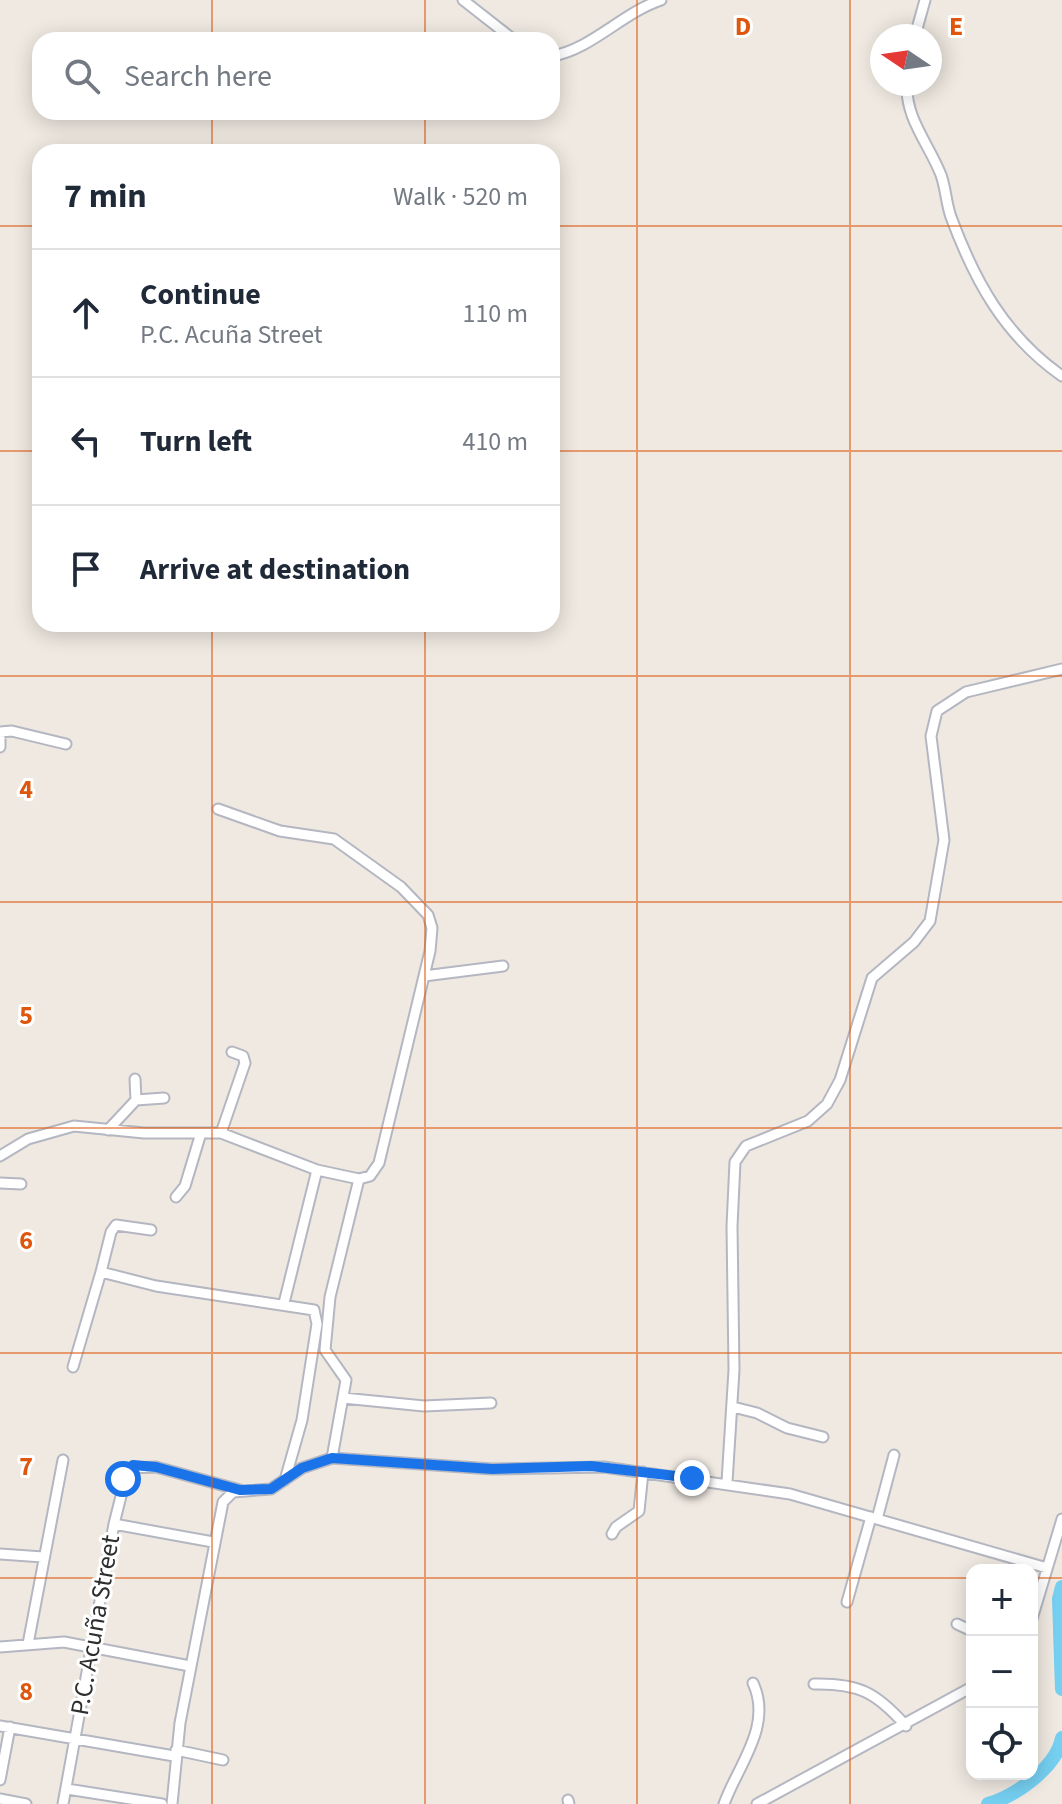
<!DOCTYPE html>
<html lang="en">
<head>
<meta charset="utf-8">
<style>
  body { margin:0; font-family:"Source Sans 3",sans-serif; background:#f2f2f3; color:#1f2937 }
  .controls { position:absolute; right:24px; bottom:24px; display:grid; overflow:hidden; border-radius:16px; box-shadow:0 4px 20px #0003 }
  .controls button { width:72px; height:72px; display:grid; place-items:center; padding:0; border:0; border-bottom:2px solid #e0e1e3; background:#fff; color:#1f2937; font:40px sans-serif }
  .compass { position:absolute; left:870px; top:24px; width:72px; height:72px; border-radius:50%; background:#fff; box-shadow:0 4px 20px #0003; rotate:283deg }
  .stop { position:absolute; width:24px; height:24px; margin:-18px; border:6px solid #1a73e8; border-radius:50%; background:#fff }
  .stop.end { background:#1a73e8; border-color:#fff; box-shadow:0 2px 8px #0008 }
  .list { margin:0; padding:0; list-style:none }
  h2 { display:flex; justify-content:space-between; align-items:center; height:104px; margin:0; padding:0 32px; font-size:34px }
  h2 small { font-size:26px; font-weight:400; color:#747a83 }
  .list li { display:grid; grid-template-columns:52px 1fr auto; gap:24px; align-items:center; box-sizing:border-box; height:128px; padding:0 32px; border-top:2px solid #e0e1e3 }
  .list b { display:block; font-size:30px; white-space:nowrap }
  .list p { margin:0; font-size:26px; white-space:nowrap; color:#747a83 }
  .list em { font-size:26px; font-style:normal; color:#747a83 }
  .icon { flex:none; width:44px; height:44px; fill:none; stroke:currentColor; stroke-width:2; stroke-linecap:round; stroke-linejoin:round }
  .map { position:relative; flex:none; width:1062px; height:1804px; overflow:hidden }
  .search { position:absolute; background:#fff; box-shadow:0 4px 20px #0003; left:32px; top:32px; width:528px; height:88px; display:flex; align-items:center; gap:20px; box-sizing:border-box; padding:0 28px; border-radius:24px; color:#747a83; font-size:30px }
  .panel { position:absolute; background:#fff; box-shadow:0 4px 20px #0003; left:32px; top:144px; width:528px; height:488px; border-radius:24px }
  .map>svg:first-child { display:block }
</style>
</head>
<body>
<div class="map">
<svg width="1062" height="1804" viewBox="0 0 1062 1804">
  <rect width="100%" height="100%" fill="#efe9e1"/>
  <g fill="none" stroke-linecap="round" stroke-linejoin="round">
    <path stroke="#75cff0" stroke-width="14" d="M1062,1587L1059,1599L1062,1689
      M988,1804C1015,1796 1056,1768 1062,1738"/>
    <defs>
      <path id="minor" d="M463,0L514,40
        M915,36L925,0
        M552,56C592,49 622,13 661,0
        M907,84C905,118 929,144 941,175C946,189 946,203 951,217C975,282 1005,336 1062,376
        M0,732L12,731L66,744
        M0,737V747
        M218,809L280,831L334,839L401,887L428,915L432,928L430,951L379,1163L370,1176L359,1179L330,1297L325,1350L346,1380L332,1458
        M424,976L503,966
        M135,1079L136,1100
        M108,1130L136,1100L164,1098
        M221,1133L245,1063L243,1056L232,1052
        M0,1156L28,1139L74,1126L144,1133H221L317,1170L359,1179
        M0,1183L21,1184
        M176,1197L185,1186L201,1133
        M101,1272L111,1232L116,1225L151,1230
        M284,1303L317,1170
        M73,1367L101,1272L156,1286L314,1310L317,1324L302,1420L285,1480
        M343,1398L424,1406L491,1403
        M733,1407L757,1413L787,1428L823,1437
        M727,1482L734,1370L732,1226L735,1162L746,1146L808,1121L827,1104L840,1080L872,978L914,942L930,921L944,840L931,736L937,711L966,692L1062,669
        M877,1519L894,1455
        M114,1524L213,1542
        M612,1534L616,1527L639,1511L643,1472
        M0,1554L43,1557
        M847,1602L871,1517
        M1032,1619L1062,1519
        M957,1624L972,1631
        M28,1644L63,1460
        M0,1647L64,1642L190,1666
        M814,1684C858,1683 876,1692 906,1726
        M0,1726L174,1756
        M176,1750L223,1760
        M0,1780L10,1727
        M67,1789L162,1804
        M0,1799L26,1804
        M568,1800L569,1804
        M63,1804L114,1524L128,1468L156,1467L240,1490
        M172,1804L180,1723L223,1502L233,1492L271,1489L302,1468L332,1458L492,1469L604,1467L790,1494L1047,1568
        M724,1804C738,1765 773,1726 753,1683
        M757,1804L972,1687"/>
    </defs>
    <use href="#minor" stroke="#b4b7c1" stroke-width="13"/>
    <use href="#minor" stroke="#fff" stroke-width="9"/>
  </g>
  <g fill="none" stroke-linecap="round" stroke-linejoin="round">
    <path stroke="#1a73e8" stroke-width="10" d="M123,1479L133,1465L156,1467L240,1490L271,1489L302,1468L332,1458L492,1469L591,1466L692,1478"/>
  </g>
  <path fill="none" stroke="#df570e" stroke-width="2" stroke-opacity="0.55" d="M212,0V40M425,0V40M637,0V1804M850,0V1804M212,112V152M425,112V152M0,226H40M552,226H1062M0,451H40M552,451H1062M212,624V1804M425,624V1804M0,676H1062M0,902H1062M0,1128H1062M0,1353H1062M0,1578H972M1032,1578H1062"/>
  <g text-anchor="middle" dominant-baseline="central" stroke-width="6" stroke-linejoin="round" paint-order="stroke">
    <g font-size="26" fill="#2e2e2e" stroke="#fff">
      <text transform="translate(95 1625) rotate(-80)">P.C. Acuña Street</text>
    </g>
  </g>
  <g font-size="26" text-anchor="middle" font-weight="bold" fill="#df570e" stroke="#fff" stroke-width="6" stroke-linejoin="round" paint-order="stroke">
    <text x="743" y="35">D</text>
    <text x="956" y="35">E</text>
    <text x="26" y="798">4</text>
    <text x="26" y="1024">5</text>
    <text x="26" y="1249">6</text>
    <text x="26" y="1475">7</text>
    <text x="26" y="1700">8</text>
  </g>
</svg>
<div class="controls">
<button>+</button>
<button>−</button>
<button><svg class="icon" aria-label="locate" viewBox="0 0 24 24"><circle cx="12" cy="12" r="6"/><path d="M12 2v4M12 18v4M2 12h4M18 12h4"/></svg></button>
</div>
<svg class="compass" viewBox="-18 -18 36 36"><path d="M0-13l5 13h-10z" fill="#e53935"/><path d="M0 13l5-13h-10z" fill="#747a83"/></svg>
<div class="stop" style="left:123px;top:1479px"></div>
<div class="stop end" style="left:692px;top:1478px"></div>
<div class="search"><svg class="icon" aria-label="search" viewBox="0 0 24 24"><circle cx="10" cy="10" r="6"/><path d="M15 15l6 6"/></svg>Search here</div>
<section class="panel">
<h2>7 min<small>Walk · 520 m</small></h2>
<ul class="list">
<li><svg class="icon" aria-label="ahead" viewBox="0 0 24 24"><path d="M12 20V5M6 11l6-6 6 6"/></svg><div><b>Continue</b><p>P.C. Acuña Street</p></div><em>110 m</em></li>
<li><svg class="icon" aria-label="left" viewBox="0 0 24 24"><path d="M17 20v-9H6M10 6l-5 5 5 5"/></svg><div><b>Turn left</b></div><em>410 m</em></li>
<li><svg class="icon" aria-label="arrive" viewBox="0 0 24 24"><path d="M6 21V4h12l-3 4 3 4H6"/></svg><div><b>Arrive at destination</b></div></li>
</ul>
</section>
</div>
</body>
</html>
